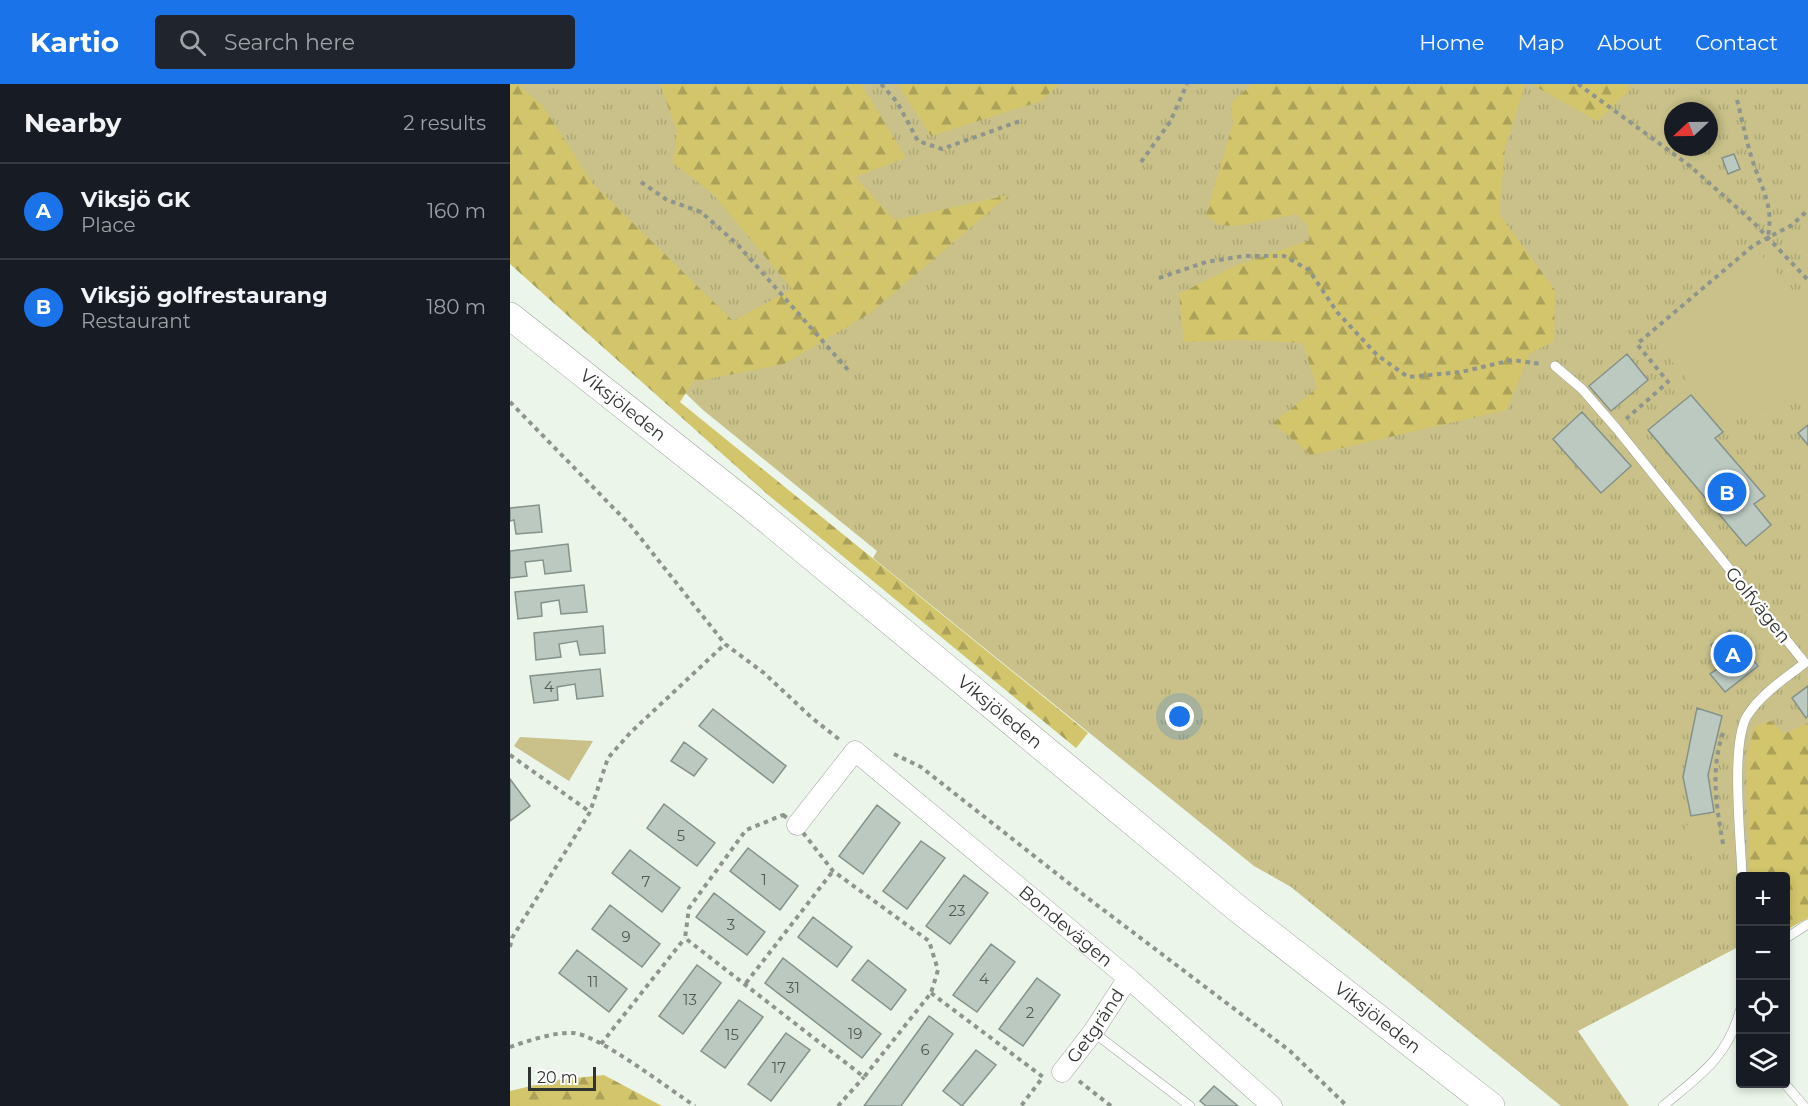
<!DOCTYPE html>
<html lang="en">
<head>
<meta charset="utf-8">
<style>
  body { margin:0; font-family:Montserrat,sans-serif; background:#20242c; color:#f1f3f6 }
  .controls { position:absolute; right:18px; bottom:18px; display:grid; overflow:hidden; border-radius:6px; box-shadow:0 3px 9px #0003 }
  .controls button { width:54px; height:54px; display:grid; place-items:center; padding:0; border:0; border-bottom:2px solid #363941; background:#171b24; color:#f1f3f6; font:30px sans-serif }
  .compass { position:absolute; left:1154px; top:18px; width:54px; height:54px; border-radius:50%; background:#171b24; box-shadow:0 3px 9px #0003; rotate:248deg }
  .scale { position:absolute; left:18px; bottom:15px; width:68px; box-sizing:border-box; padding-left:6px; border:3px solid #303430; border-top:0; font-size:16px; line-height:21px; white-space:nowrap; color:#303430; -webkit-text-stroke:4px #fff; paint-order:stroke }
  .you { position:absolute; left:670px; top:633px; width:21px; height:21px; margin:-15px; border:4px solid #fff; border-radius:50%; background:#1a73e8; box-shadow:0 0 0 9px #1a73e833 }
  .badge { display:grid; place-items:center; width:39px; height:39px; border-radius:50%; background:#1a73e8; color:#fff; font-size:20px; font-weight:700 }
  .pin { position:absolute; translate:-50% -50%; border:3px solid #fff; box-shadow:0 2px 6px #0006 }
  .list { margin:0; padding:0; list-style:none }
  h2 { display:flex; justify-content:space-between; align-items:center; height:78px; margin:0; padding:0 24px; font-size:26px }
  h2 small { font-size:20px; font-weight:400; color:#9ea1a6 }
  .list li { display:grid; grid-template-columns:39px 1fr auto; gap:18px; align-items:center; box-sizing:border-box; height:96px; padding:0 24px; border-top:2px solid #363941 }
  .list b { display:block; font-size:22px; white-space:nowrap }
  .list p { margin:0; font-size:20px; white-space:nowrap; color:#9ea1a6 }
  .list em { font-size:20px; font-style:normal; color:#9ea1a6 }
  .icon { flex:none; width:33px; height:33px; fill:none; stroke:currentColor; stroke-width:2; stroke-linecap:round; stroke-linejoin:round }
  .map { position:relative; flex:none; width:1298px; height:1022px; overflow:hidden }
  header { display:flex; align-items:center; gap:36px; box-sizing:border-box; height:84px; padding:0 30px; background:#1a73e8; color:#fff }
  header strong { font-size:28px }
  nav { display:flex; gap:33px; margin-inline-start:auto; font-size:21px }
  .search { width:420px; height:54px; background:#20242c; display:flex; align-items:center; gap:15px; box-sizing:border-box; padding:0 21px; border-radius:6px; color:#9ea1a6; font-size:22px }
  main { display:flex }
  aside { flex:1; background:#171b24 }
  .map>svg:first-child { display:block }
</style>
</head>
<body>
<header>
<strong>Kartio</strong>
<div class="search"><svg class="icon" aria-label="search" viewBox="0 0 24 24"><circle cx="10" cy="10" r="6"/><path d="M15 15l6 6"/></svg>Search here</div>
<nav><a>Home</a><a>Map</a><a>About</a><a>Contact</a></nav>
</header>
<main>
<aside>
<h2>Nearby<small>2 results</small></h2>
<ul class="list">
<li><span class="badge">A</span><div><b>Viksjö GK</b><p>Place</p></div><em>160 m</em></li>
<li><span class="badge">B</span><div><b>Viksjö golfrestaurang</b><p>Restaurant</p></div><em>180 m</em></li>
</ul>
</aside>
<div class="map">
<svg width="1298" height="1022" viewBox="0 0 1298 1022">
  <defs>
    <pattern id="grass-tufts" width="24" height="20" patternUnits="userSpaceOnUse" patternTransform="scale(1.5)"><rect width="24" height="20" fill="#c9c189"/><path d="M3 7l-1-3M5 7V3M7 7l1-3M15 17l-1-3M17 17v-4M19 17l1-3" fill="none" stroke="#ada677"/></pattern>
    <pattern id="forest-firs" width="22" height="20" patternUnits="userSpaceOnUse" patternTransform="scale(1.5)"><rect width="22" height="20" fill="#d2c56b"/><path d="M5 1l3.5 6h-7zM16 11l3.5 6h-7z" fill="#aba158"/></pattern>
  </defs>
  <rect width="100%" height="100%" fill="#ebf5e9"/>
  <path fill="url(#grass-tufts)" fill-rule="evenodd" d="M0,0H1298V827L1276,792H1230V862L1068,947L1119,1022H1051L781,803L744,782L363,474L367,467L193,326L0,140ZM1163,27H1199V63H1163Z"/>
  <path fill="url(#forest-firs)" d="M0,0H7L32,21L83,100L223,237L282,205L202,109L163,79L167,48L150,0H351L396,74L345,93L385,136L499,111L360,229L274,280L183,298L170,318L578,649L566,664L257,410L0,180Z
    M387,0H549L531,17L421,52Z
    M742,0H1015L995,64L989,130L1045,206L1044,257L1019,270L997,326L801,371L763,339L807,304L793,259L729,256L674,258L669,210L725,182L800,156L797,141L787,130L727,142L709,141L696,131L723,39L721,19Z
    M1021,0H1116L1121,5L1087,37Z
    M1261,637L1274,650L1298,639V834L1276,846V792H1240L1237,671L1245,642Z
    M94,991L152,1022H0V1007L46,996Z"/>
  <path fill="#c9c189" d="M1247,167L1298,223V301L1288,310L1258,325L1217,328L1199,323L1144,255Z
    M10,653L83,657L59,697L4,662Z
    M1182,734L1208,751L1190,778L1165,761Z"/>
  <path fill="#bbc9c1" stroke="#84928a" stroke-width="1.5" d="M1224,70L1230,85L1218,90L1212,74Z
    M1117,270L1138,296L1101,327L1079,302Z
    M1181,311L1213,348L1205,354L1255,412L1244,420L1261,441L1236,462L1138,346Z
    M1072,328L1121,382L1091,409L1043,355Z
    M1298,341V361L1288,349Z
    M29,421L32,448L6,450L4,436L0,437V424Z
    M58,460L61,487L35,490L33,476L15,478L17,492L0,494V467Z
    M74,501L77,528L51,530L49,516L31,519L32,532L8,535L5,508Z
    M93,542L95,569L70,571L67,557L49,560L51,573L26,576L24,549Z
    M1220,546L1248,582L1215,608L1200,590L1215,580L1201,561Z
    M90,585L93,612L67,615L65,600L47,603L48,616L24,619L20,592Z
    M1298,602V632L1296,634L1282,614Z
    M1187,624L1212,632L1198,691L1204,728L1181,732L1173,693Z
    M203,625L276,682L263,699L189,642Z
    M174,658L197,675L184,692L161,677Z
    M0,695L20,722L0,737Z
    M154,720L205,759L187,782L137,744Z
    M367,721L390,739L353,790L329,772Z
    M411,757L435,774L397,825L373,807Z
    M238,764L288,802L270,826L220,787Z
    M120,766L170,804L152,828L102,789Z
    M454,791L478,809L440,860L416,842Z
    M204,809L255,848L237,871L186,833Z
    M100,821L150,860L132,883L82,845Z
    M303,833L342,863L327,883L288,853Z
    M481,860L505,878L467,928L443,911Z
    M67,866L117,905L99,928L49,889Z
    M273,874L371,950L352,974L255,899Z
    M358,876L396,906L381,926L342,896Z
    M187,881L211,899L173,950L149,932Z
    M527,894L550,911L513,962L489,945Z
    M229,916L253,933L215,984L191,967Z
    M419,932L443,950L391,1022H354Z
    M276,949L300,966L261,1017L238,1000Z
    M466,966L486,981L452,1022L433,1007Z
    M704,1002L728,1022H696L690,1017Z"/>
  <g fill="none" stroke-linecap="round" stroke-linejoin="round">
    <defs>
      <path id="lane" d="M1045,282L1072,305L1106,344L1295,579C1275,594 1250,611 1237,632C1220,661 1231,756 1232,792
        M1276,854L1298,840
        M583,948L680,1022
        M1275,1000L1294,1022
        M1153,1022C1189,992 1217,974 1230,927"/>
      <g id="street">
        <path id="s1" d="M287,741L345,667L618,894L762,1022"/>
        <path id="s2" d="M552,988L583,948L618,894"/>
      </g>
      <g id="secondary">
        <path id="s3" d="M0,232L243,424L728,825L981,1022"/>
      </g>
    </defs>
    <use href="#lane" stroke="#9ca59a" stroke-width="10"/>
    <use href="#street" stroke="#9ca59a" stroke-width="21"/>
    <use href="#secondary" stroke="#9ca59a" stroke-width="28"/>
    <path stroke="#8e958d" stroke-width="4" stroke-dasharray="4.5 4.5" stroke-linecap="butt" d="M371,0L387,18L408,57L432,65L510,37
      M1068,0L1180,82L1243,138L1298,196
      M1227,16C1232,35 1236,56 1242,75C1251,104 1264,120 1258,152
      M631,78L660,38L677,0
      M131,98L157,116L191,128L228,161L339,287
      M649,194L696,178L734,172H774L799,186L827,228L867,271L898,293L951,288L1002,276L1032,280
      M0,318L121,442L215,560L254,589L302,634L330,656
      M1116,335L1158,298L1127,260L1244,161L1282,141L1298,126
      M384,670L411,683L575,812L780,967L837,1022
      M0,671L80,728
      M273,731L287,741L323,787L419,857L428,886L421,909L354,993L175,854L179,824L236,746Z
      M1213,760C1206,720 1200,685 1214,646
      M0,863L2,854L80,728L98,674L120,649L215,560
      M236,899L323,787
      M421,909L533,993L511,1022
      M91,960L175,854
      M0,963C18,957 43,948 63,949C88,950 160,1006 185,1022
      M569,997L601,1022
      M328,1022L354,993"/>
    <use href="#lane" stroke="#fff" stroke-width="9"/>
    <use href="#street" stroke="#fff" stroke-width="20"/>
    <use href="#secondary" stroke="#fff" stroke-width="27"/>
  </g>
  <g text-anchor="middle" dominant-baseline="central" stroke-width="4.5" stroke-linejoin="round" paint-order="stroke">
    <g font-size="15" fill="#535954">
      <text x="39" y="602">4</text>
      <text x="171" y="751">5</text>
      <text x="254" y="795">1</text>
      <text x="136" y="797">7</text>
      <text x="447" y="826">23</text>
      <text x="221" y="840">3</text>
      <text x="116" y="852">9</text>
      <text x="474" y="894">4</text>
      <text x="83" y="897">11</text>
      <text x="283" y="903">31</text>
      <text x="180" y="915">13</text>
      <text x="520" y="928">2</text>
      <text x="345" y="949">19</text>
      <text x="222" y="950">15</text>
      <text x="415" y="965">6</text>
      <text x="269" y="983">17</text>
    </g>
    <g font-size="18" fill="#303430" stroke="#fff">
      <text stroke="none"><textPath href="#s3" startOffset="144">Viksjöleden</textPath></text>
      <text transform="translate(1248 521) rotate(51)">Golfvägen</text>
      <text stroke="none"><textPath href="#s3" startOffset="630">Viksjöleden</textPath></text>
      <text stroke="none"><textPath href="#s1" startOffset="368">Bondevägen</textPath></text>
      <text stroke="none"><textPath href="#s3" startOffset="1116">Viksjöleden</textPath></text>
      <text stroke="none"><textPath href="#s2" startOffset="57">Getgränd</textPath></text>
    </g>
  </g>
</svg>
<div class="controls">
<button>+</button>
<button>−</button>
<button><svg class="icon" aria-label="locate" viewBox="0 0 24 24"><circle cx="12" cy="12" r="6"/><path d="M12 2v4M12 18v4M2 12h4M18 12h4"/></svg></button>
<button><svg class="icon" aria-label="layers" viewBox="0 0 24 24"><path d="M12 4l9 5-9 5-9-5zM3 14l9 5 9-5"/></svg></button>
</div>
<svg class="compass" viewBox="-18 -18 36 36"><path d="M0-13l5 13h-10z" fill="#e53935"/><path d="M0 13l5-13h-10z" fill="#9ea1a6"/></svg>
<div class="scale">20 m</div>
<div class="you"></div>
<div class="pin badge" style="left:1223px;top:570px">A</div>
<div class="pin badge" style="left:1217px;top:408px">B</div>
</div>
</main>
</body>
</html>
